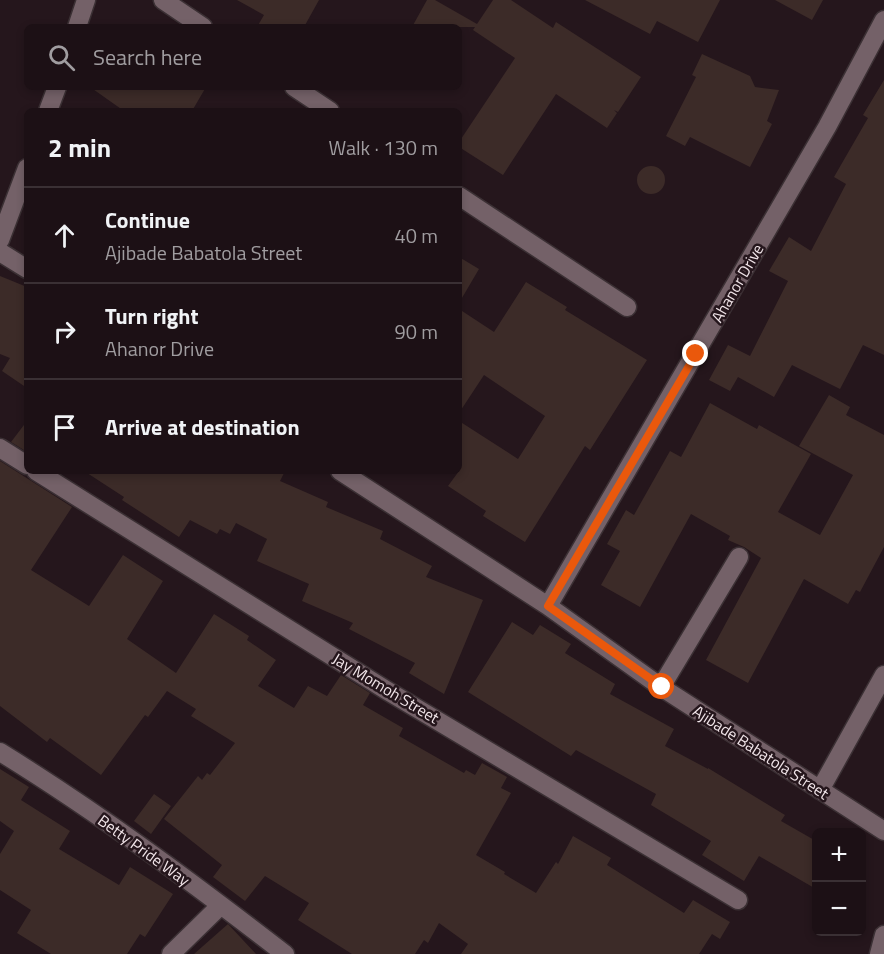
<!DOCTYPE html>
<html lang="en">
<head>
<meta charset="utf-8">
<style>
  body { margin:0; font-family:"Titillium Web",sans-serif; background:#291e22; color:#f1f3f6 }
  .controls { position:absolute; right:18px; bottom:18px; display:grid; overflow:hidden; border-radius:9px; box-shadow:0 3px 9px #0003 }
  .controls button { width:54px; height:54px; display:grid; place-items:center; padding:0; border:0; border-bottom:2px solid #3a3034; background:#1c1015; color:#f1f3f6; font:30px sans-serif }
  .stop { position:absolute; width:18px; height:18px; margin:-14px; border:4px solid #ea580c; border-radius:50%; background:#fff }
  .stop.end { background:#ea580c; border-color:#fff; box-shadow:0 2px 6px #0008 }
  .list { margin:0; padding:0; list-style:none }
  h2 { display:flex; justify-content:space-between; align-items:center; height:78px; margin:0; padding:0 24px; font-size:26px }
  h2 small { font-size:20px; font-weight:400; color:#a09da0 }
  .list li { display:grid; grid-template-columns:39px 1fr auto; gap:18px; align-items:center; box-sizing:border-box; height:96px; padding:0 24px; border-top:2px solid #3a3034 }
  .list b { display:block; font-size:22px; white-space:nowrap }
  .list p { margin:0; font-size:20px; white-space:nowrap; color:#a09da0 }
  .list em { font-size:20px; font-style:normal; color:#a09da0 }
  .icon { flex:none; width:33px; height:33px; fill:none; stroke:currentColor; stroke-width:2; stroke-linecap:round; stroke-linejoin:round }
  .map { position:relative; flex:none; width:884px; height:954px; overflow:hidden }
  .search { position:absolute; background:#1c1015; box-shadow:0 3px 9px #0003; left:24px; top:24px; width:438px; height:66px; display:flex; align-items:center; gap:15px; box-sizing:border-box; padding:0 21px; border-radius:9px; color:#a09da0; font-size:22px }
  .panel { position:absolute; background:#1c1015; box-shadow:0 3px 9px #0003; left:24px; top:108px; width:438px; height:366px; border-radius:9px }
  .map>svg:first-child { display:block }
</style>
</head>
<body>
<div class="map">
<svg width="884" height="954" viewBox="0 0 884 954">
  <rect width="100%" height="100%" fill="#25161c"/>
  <path fill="#3c2b28" d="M237,0H319L304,27H257L264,15Z
    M427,0H435L477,24L493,0H511L553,28L556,22L641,77L618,112L614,110L617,113L607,128L556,94L503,175L459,147V142L515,58L473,30L475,27H412Z
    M585,0H720L698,42L657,21L650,34Z
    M775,0H823L812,20Z
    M702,54L750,76L755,87L779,90L767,121L772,124L750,167L690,137L685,146L666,136L696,77L692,75Z
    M884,80V355L863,345L840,389L792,365L774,397L738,377L730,391L709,380L728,345L750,356L788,281L769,271L789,237L811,251L846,184L834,177L868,118L863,115Z
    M90,87H206L192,111H124Z
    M637 180a14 14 0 1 1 28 0a14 14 0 1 1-28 0Z
    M459,257L479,269L459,303Z
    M0,276L27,287V388L2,371L10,358L0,354Z
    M526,282L567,307L565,310L647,360L590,450L585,446L525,542L483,516L486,511L448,486L459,471V421L518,459L545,416L484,375L459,413V309L494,332Z
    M829,395L850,407L846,415L884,435V547L860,592L856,590L848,604L804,579L748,683L706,660L761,558L744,547L728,540L730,536L691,514L640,607L601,585L620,551L607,544L626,510L634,515L670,451L681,457L710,403L757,429L759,425L811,454L778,512L820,535L853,475L799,446Z
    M27,421V452L11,442Z
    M0,461L72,507L31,570L89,606L123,555L163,581L127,639L176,673L214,614L249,636L247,640L276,660L258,686L294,708L308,686L327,696L341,675L370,693L363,705L403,728L399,736L464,773L466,770L475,775L482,763L507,777L501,788L511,793L476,855L505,872L504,874L536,893L556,862L558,864L573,836L611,858L607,865L684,913L693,900L730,922L720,939L712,934L699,954H461L468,944L439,923L428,943L424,940L415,954H352L298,920L309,903L265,876L245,901L213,877L222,865L164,819L198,776L202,780L207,773L210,775L235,743L191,716L196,709L167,691L148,717L145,715L101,775L50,738L47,742L0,706Z
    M84,471H285L280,481L328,502L326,507L383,531L380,539L432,566L426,577L483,600L444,694L409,673L415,663L349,629L353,623L302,601L309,584L257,561L267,539L236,523L230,534L220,529L217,534L190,520L179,537L122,500L124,497Z
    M512,622L533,635L540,625L571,644L565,653L615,684L610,694L674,729L665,746L708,769V768L785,815L781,821L816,841V889L759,856L744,881L702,855L711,841L651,805L656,794L576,750L571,756L468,692Z
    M0,769L29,787L21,800L70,831L59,849L119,885L130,867L173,894L145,937L140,934L127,954H51L17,933L31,910L0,890V854L14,831L0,821Z
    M154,794L171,806L151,834L134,821Z
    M228,924L256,954H194Z"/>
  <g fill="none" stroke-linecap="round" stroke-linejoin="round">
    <defs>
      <path id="minor" d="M163,0L203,27
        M77,27L86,0
        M294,87L330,111
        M48,111L57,87
        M459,196L627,307
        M0,240L27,168
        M0,252L27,269
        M0,448L27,465
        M36,471L386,690L738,900
        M340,471L548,606L661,687L884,831
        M548,606L827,127L884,20
        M661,687L739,557
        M0,752C99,813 193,883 285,954
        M820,790L884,675
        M171,954L221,905
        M879,954L884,935"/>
    </defs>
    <use href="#minor" stroke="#3b3034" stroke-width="21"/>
    <use href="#minor" stroke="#746168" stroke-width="18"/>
  </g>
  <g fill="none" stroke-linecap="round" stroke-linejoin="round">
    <path stroke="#ea580c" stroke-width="8" d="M662,687L548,606L696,354"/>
  </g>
  <g text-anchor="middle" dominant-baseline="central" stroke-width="5" stroke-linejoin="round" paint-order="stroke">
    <g font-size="16" fill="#f1e5e9" stroke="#25161c">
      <text transform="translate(737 283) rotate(-60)">Ahanor Drive</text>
      <text transform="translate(386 688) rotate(31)">Jay Momoh Street</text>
      <text transform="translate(761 752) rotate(33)">Ajibade Babatola Street</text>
      <text transform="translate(144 850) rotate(36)">Betty Pride Way</text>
    </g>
  </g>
</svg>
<div class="controls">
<button>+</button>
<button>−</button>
</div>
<div class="stop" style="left:662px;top:687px"></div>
<div class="stop end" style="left:696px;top:354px"></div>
<div class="search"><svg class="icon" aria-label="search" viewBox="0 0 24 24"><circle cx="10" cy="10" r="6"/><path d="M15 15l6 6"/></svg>Search here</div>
<section class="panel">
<h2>2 min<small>Walk · 130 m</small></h2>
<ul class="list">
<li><svg class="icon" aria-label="ahead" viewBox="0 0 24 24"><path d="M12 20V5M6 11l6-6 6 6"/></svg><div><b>Continue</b><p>Ajibade Babatola Street</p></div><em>40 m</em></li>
<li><svg class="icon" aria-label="right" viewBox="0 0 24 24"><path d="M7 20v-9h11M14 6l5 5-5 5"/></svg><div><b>Turn right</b><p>Ahanor Drive</p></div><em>90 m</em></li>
<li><svg class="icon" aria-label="arrive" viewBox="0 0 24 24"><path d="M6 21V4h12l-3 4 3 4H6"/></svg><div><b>Arrive at destination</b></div></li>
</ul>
</section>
</div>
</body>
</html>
